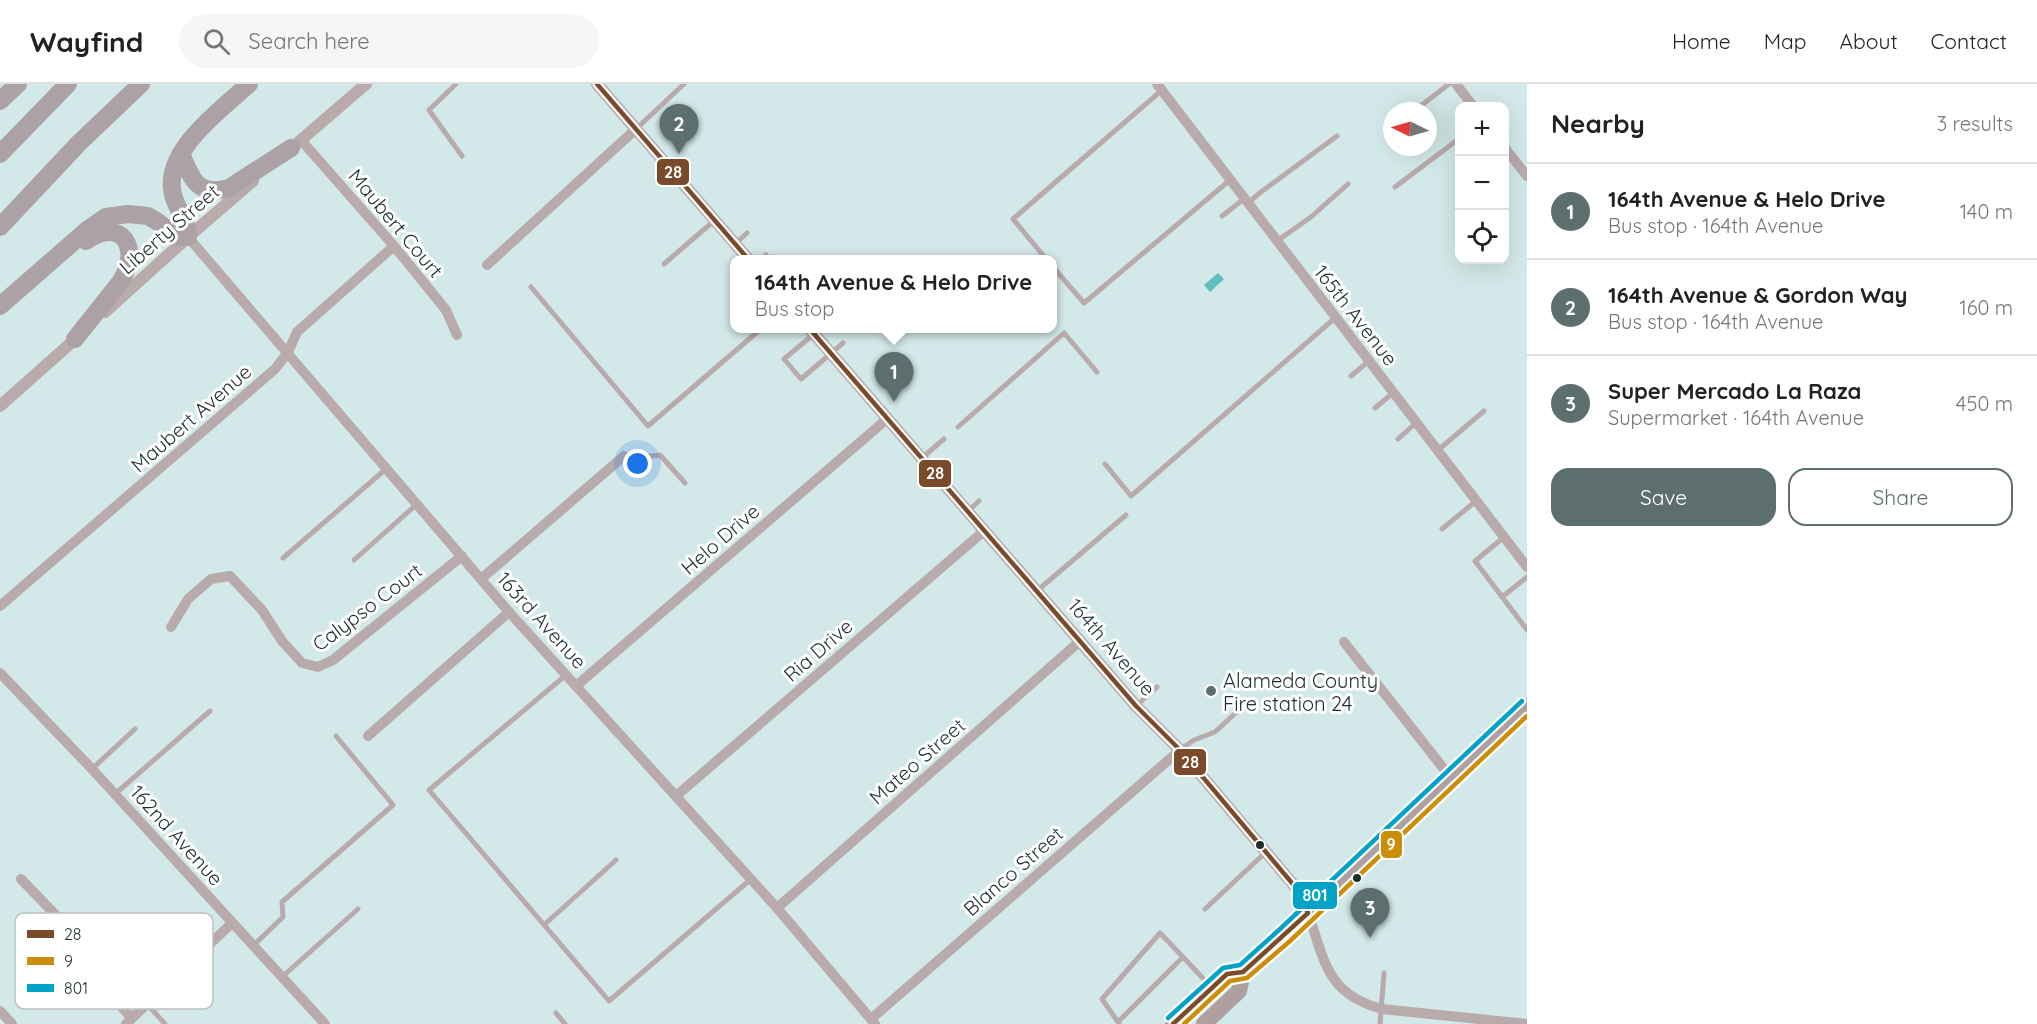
<!DOCTYPE html>
<html lang="en">
<head>
<meta charset="utf-8">
<style>
  body { margin:0; font-family:Quicksand,sans-serif; background:#f6f6f6; color:#222 }
  .controls { position:absolute; right:18px; top:18px; display:grid; overflow:hidden; border-radius:12px; box-shadow:0 6px 24px #0002 }
  .controls button { width:54px; height:54px; display:grid; place-items:center; padding:0; border:0; border-bottom:2px solid #e0e0e0; background:#fff; color:#222; font:30px sans-serif }
  .compass { position:absolute; left:1383px; top:18px; width:54px; height:54px; border-radius:50%; background:#fff; box-shadow:0 6px 24px #0002; rotate:275deg }
  .you { position:absolute; left:638px; top:380px; width:21px; height:21px; margin:-15px; border:4px solid #fff; border-radius:50%; background:#1a73e8; box-shadow:0 0 0 9px #1a73e833 }
  .badge { display:grid; place-items:center; width:39px; height:39px; border-radius:50%; background:#5d6e6e; color:#fff; font-size:20px; font-weight:700 }
  .pin { position:absolute; translate:-50% -50px; filter:drop-shadow(0 2px 3px #0008) }
  .pin::after { content:''; position:absolute; top:32px; width:21px; height:18px; background:inherit; clip-path:polygon(0 0,100% 0,50% 100%) }
  .popup { position:absolute; left:730px; top:171px; width:327px; height:78px; box-sizing:border-box; display:grid; place-content:center; border-radius:12px; background:#fff; filter:drop-shadow(0 2px 4px #0005); font-size:20px; white-space:nowrap; color:#767676 }
  .popup b { font-size:22px; color:#222 }
  .popup::after { content:''; position:absolute; left:50%; top:100%; margin-left:-12px; border:12px solid transparent; border-top-color:#fff }
  .list { margin:0; padding:0; list-style:none }
  h2 { display:flex; justify-content:space-between; align-items:center; height:78px; margin:0; padding:0 24px; font-size:26px }
  h2 small { font-size:20px; font-weight:400; color:#767676 }
  .list li { display:grid; grid-template-columns:39px 1fr auto; gap:18px; align-items:center; box-sizing:border-box; height:96px; padding:0 24px; border-top:2px solid #e0e0e0 }
  .list b { display:block; font-size:22px; white-space:nowrap }
  .list p { margin:0; font-size:20px; white-space:nowrap; color:#767676 }
  .list em { font-size:20px; font-style:normal; color:#767676 }
  .actions { display:flex; gap:12px; padding:18px 24px }
  .actions a { flex:1; padding:14px 0; border:2px solid #5d6e6e; border-radius:18px; text-align:center; font-size:21px; color:#5d6e6e }
  .actions .main { background:#5d6e6e; color:#fff }
  .icon { flex:none; width:33px; height:33px; fill:none; stroke:currentColor; stroke-width:2; stroke-linecap:round; stroke-linejoin:round }
  .map { position:relative; flex:none; width:1527px; height:940px; overflow:hidden }
  header { display:flex; align-items:center; gap:36px; box-sizing:border-box; height:84px; padding:0 30px; background:#fff; border-bottom:2px solid #e0e0e0 }
  header strong { font-size:28px }
  nav { display:flex; gap:33px; margin-inline-start:auto; font-size:21px }
  .search { width:420px; height:54px; background:#f6f6f6; display:flex; align-items:center; gap:15px; box-sizing:border-box; padding:0 21px; border-radius:33px; color:#767676; font-size:22px }
  main { display:flex }
  aside { flex:1; background:#fff }
  .map>svg:first-child { display:block }
</style>
</head>
<body>
<header>
<strong>Wayfind</strong>
<div class="search"><svg class="icon" aria-label="search" viewBox="0 0 24 24"><circle cx="10" cy="10" r="6"/><path d="M15 15l6 6"/></svg>Search here</div>
<nav><a>Home</a><a>Map</a><a>About</a><a>Contact</a></nav>
</header>
<main>
<div class="map">
<svg width="1527" height="940" viewBox="0 0 1527 940">
  <rect width="100%" height="100%" fill="#d3e8e8"/>
  <path fill="#62bdbe" d="M1218,189L1224,195L1210,208L1204,201Z"/>
  <g fill="none" stroke-linecap="round" stroke-linejoin="round">
    <path stroke="#b9abab" stroke-width="5" d="M456,0L429,26L462,72
      M1414,27L1449,0
      M636,45L684,0
      M1391,45L1392,44
      M1395,103L1460,54
      M1248,119L1261,108L1337,52
      M1222,132L1244,115
      M1277,157L1311,133L1348,100
      M735,160L747,149
      M761,176L766,171
      M1047,176L1013,135L1162,6
      M664,180L715,136
      M1053,183L1084,219L1230,96
      M531,203L648,342L762,244
      M814,250L784,275L801,295L843,259
      M1351,292L1369,277
      M1375,324L1393,309
      M958,343L1064,249L1097,288
      M1398,355L1416,339
      M1437,367L1484,327
      M624,372L642,373L660,371L685,399
      M923,373L944,355
      M1105,380L1131,412L1335,234
      M969,426L979,417
      M1442,445L1476,417
      M1504,453L1475,477L1527,546
      M283,474L387,384
      M354,476L417,420
      M1038,506L1126,431
      M1502,513L1527,493
      M566,591L429,706L609,917L751,795
      M1136,622L1157,603
      M1181,665L1194,656L1215,648L1241,624
      M92,685L135,645
      M115,710L210,627
      M1205,825L1266,768
      M544,841L616,776
      M253,862L283,833L282,818L393,721L336,652
      M1183,873L1211,903
      M282,893L358,825
      M147,920L165,940
      M556,929L565,940
      M1118,938L1183,873L1160,849L1102,915L1118,938L1119,940
      M1380,940L1384,889"/>
    <path stroke="#b9abab" stroke-width="10" d="M1157,0L1527,483
      M1456,0L1473,22
      M301,56L394,162L446,226L457,251
      M1504,63L1527,92
      M188,153L509,528L777,824L875,940
      M487,181L636,45
      M481,495L624,372
      M0,522L275,285L288,268L297,248L394,162
      M171,543L188,515L211,495L230,492L262,526L282,557L302,579L318,583L333,576L462,472
      M1344,558L1451,694
      M0,589L92,685L325,940
      M576,602L887,335
      M368,652L509,528
      M676,712L984,447
      M21,795L70,846L71,852L70,869L132,934
      M777,824L1080,557
      M1308,829C1325,877 1326,910 1382,925L1527,940
      M0,927L12,940
      M871,935L1180,666
      M126,940L232,839"/>
    <path stroke="#b9abab" stroke-width="12" d="M597,0L749,176
      M287,68L366,0
      M105,228L188,153L253,97
      M809,244L1136,622L1180,666L1297,805L1308,829
      M0,322L81,250"/>
    <path stroke="#aea0a1" stroke-width="16" d="M1173,940L1227,890L1243,888
      M1204,940L1239,907L1243,888L1285,851L1527,622"/>
    <path stroke="#aca1a4" stroke-width="18" d="M0,17L18,0
      M181,69C191,94 197,113 229,104L291,64
      M0,70L68,0
      M0,143L79,59L141,0
      M0,222L87,146L106,133L128,130L148,132L158,138L176,153H188C187,149 187,143 185,139C181,127 173,118 172,105C167,64 222,25 249,0
      M75,255L121,197C142,164 121,132 86,157"/>
    <defs>
      <path id="bus-1" d="M597,0L749,176
        M809,244L1136,622L1180,666L1297,805L1308,829
        M1173,940L1227,890L1243,888L1308,829"/>
      <path id="bus-2" d="M1184,940L1230,897L1247,894L1290,857L1527,632"/>
      <path id="bus-3" d="M1168,934L1223,884L1240,881L1280,845L1522,617"/>
    </defs>
    <use href="#bus-1" stroke="#fff" stroke-width="9"/>
    <use href="#bus-2" stroke="#fff" stroke-width="9"/>
    <use href="#bus-3" stroke="#fff" stroke-width="9"/>
    <use href="#bus-1" stroke="#7a4b2a" stroke-width="4.5"/>
    <use href="#bus-2" stroke="#cc8e09" stroke-width="4.5"/>
    <use href="#bus-3" stroke="#02a3c6" stroke-width="4.5"/>
  </g>
  <circle fill="#5d6e6e" stroke="#fff" stroke-width="2" cx="1211" cy="607" r="6"/>
  <g fill="#1e2d2d" stroke="#fff" stroke-width="2">
    <circle cx="1260" cy="761" r="5"/>
    <circle cx="1357" cy="794" r="5"/>
  </g>
  <g text-anchor="middle" dominant-baseline="central" stroke-width="6" stroke-linejoin="round" paint-order="stroke">
    <g font-size="20" fill="#1e2d2d" stroke="#fff">
      <text transform="translate(396 139) rotate(50)">Maubert Court</text>
      <text transform="translate(169 145) rotate(-41)">Liberty Street</text>
      <text transform="translate(1356 231) rotate(52)">165th Avenue</text>
      <text transform="translate(191 334) rotate(-41)">Maubert Avenue</text>
      <text transform="translate(720 455) rotate(-41)">Helo Drive</text>
      <text transform="translate(367 523) rotate(-37)">Calypso Court</text>
      <text transform="translate(542 536) rotate(48)">163rd Avenue</text>
      <text transform="translate(1112 563) rotate(49)">164th Avenue</text>
      <text transform="translate(818 566) rotate(-41)">Ria Drive</text>
      <text transform="translate(917 677) rotate(-41)">Mateo Street</text>
      <text transform="translate(177 751) rotate(48)">162nd Avenue</text>
      <text transform="translate(1013 787) rotate(-41)">Blanco Street</text>
    </g>
    <g font-size="20" fill="#1e2d2d" stroke="#fff" text-anchor="start">
      <text x="1223" y="596">Alameda County<tspan x="1223" dy="23">Fire station 24</tspan></text>
    </g>
  </g>
  <rect x="15" y="829" width="198" height="96" rx="9" fill="#fff" stroke="#bcc0c0" stroke-width="1.5"/>
  <rect x="27" y="846" width="27" height="8" fill="#7a4b2a"/>
  <rect x="27" y="873" width="27" height="8" fill="#cc8e09"/>
  <rect x="27" y="900" width="27" height="8" fill="#02a3c6"/>
  <g font-size="16" fill="#1e2d2d">
    <text x="64" y="856">28</text>
    <text x="64" y="883">9</text>
    <text x="64" y="910">801</text>
  </g>
  <g stroke="#fff" stroke-width="2">
    <rect x="656" y="74" width="34" height="28" rx="6" fill="#7a4b2a"/>
    <rect x="918" y="375" width="34" height="29" rx="6" fill="#7a4b2a"/>
    <rect x="1173" y="664" width="34" height="28" rx="6" fill="#7a4b2a"/>
    <rect x="1380" y="746" width="23" height="29" rx="6" fill="#cc8e09"/>
    <rect x="1292" y="797" width="46" height="29" rx="6" fill="#02a3c6"/>
  </g>
  <g font-size="16" text-anchor="middle" font-weight="bold" fill="#fff">
    <text x="673" y="94">28</text>
    <text x="935" y="395">28</text>
    <text x="1190" y="684">28</text>
    <text x="1391" y="766">9</text>
    <text x="1315" y="817">801</text>
  </g>
</svg>
<div class="controls">
<button>+</button>
<button>−</button>
<button><svg class="icon" aria-label="locate" viewBox="0 0 24 24"><circle cx="12" cy="12" r="6"/><path d="M12 2v4M12 18v4M2 12h4M18 12h4"/></svg></button>
</div>
<svg class="compass" viewBox="-18 -18 36 36"><path d="M0-13l5 13h-10z" fill="#e53935"/><path d="M0 13l5-13h-10z" fill="#767676"/></svg>
<div class="you"></div>
<div class="pin badge" style="left:894px;top:318px">1</div>
<div class="popup"><b>164th Avenue &amp; Helo Drive</b>Bus stop</div>
<div class="pin badge" style="left:679px;top:70px">2</div>
<div class="pin badge" style="left:1370px;top:854px">3</div>
</div>
<aside>
<h2>Nearby<small>3 results</small></h2>
<ul class="list">
<li><span class="badge">1</span><div><b>164th Avenue &amp; Helo Drive</b><p>Bus stop · 164th Avenue</p></div><em>140 m</em></li>
<li><span class="badge">2</span><div><b>164th Avenue &amp; Gordon Way</b><p>Bus stop · 164th Avenue</p></div><em>160 m</em></li>
<li><span class="badge">3</span><div><b>Super Mercado La Raza</b><p>Supermarket · 164th Avenue</p></div><em>450 m</em></li>
</ul>
<div class="actions"><a class="main">Save</a><a>Share</a></div>
</aside>
</main>
</body>
</html>
